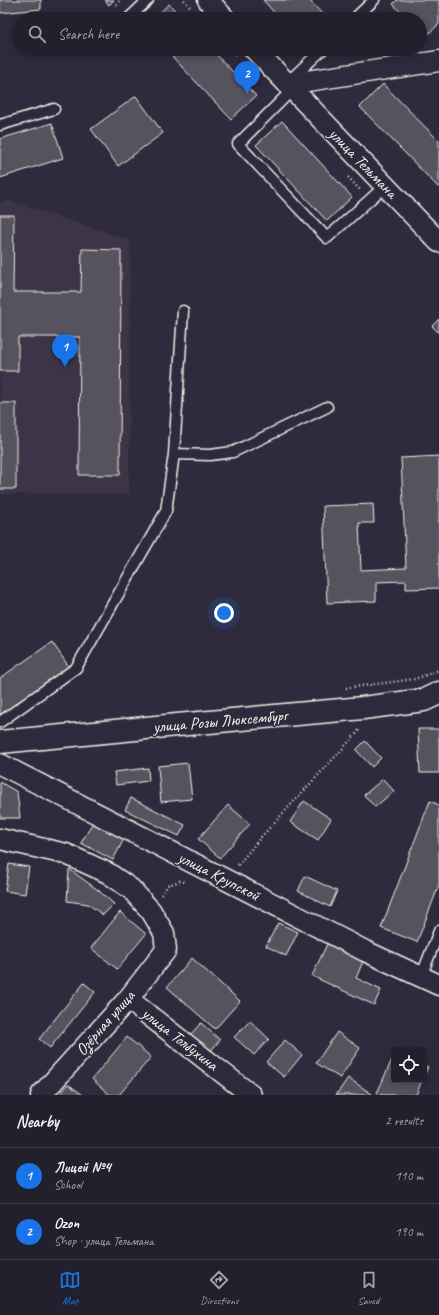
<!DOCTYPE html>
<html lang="en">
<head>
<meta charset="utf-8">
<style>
  body { margin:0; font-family:Caveat,sans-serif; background:#2f2d3a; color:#f1f3f6 }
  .controls { position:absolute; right:12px; bottom:12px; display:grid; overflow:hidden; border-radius:4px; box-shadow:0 2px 10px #0003 }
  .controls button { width:36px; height:36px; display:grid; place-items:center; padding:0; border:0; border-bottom:1px solid #403e4a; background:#23202e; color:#f1f3f6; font:20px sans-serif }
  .you { position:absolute; left:224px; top:613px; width:14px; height:14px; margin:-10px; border:3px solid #fff; border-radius:50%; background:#1a73e8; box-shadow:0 0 0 6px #1a73e833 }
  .badge { display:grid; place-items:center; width:26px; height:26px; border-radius:50%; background:#1a73e8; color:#fff; font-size:13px; font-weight:700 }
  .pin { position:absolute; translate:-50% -33px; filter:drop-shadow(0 1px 2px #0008) }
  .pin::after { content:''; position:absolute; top:21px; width:14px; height:12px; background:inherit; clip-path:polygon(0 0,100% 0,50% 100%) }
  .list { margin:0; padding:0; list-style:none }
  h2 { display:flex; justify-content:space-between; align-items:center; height:52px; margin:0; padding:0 16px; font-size:17px }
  h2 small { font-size:13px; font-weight:400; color:#a3a3aa }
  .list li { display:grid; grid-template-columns:26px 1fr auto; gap:12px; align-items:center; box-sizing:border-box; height:56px; padding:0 16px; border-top:1px solid #403e4a }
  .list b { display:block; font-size:15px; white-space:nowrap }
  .list p { margin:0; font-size:13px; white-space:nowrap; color:#a3a3aa }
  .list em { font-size:13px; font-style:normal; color:#a3a3aa }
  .icon { flex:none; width:22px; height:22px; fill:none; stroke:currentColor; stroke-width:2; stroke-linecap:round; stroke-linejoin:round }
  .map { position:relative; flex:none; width:439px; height:1095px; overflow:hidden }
  .search { position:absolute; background:#23202e; box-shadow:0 2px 10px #0003; left:12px; right:12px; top:12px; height:44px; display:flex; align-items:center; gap:10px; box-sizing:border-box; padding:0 14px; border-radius:22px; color:#a3a3aa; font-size:15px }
  .sheet { height:164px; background:#23202e }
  nav { display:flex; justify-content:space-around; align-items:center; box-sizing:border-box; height:56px; border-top:1px solid #403e4a; background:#23202e; font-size:11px; color:#a3a3aa }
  nav a { display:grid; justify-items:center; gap:2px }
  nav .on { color:#1a73e8 }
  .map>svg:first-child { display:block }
</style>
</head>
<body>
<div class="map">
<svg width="439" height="1095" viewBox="0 0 439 1095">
  <rect width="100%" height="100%" fill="#2f2a3d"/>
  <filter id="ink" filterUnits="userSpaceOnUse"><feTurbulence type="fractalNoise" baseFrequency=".025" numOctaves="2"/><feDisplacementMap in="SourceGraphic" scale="8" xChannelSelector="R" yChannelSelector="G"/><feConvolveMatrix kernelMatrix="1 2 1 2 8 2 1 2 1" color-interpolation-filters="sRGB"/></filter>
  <g filter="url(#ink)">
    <path fill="#3b3647" d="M10,201L130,240L129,494H0V203Z"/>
    <path fill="#56525f" stroke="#f4f1e8" d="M0,0H41V9L0,13Z
      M105,0H114L109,5Z
      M263,0H309L327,19H280Z
      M397,0H439V24L425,37L420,32V19H407L393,4Z
      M169,4L183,19H153Z
      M165,49H211L256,96L231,119Z
      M383,84L439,141V188L360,107Z
      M136,96L163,133L118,166L91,129Z
      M282,121L352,197L327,221L256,145Z
      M52,123L63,158L0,178V139Z
      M0,215H14L13,292H81L82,249L121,250L120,475H79L80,337H18V371H0Z
      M439,319V333L432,326Z
      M0,403H16V489H0Z
      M439,456V588L406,589V581L376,582V601L327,603L323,506L373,504L374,523H359L361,570L406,568L401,458Z
      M52,642L69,667L0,715V678Z
      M418,729H439V773H420Z
      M365,741L381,758L372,767L356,750Z
      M188,763L192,799L161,802L158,766Z
      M148,768L149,781L116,785L114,772Z
      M383,779L394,791L375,807L364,795Z
      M0,782L17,792L20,818H0Z
      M131,798L185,825L179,836L125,810Z
      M304,801L331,819L318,840L290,822Z
      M430,801L439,805V885L417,942L381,928Z
      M228,805L250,824L220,858L198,839Z
      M93,822L124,839L113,860L81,843Z
      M9,864L29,867L25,894L5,891Z
      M69,869L98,890L114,904L103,915L88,904L67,901Z
      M305,876L337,891L330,907L298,891Z
      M120,912L146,934L117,969L91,948Z
      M278,923L298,932L286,956L266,946Z
      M328,942L364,959L356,978L381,990L374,1005L312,976Z
      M192,958L240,1001L215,1029L167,987Z
      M84,983L95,992L50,1048L39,1039Z
      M250,1021L269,1039L254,1055L234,1037Z
      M201,1023L220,1040L209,1053L189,1036Z
      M337,1032L360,1048L340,1078L316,1063Z
      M127,1037L151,1057L119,1095H110L92,1079Z
      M285,1040L302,1055L284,1077L266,1062Z
      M394,1055V1080H422L416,1095H383L377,1093Z
      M424,1065L428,1067L424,1076Z
      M348,1078L372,1094L371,1095H336Z
      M68,1084L83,1095H60Z"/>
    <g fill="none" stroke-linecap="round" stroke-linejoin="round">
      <defs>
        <path id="service" d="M128,19L148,0
          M354,19L374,0
          M289,81L323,49
          M292,90L238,144L327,238L385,186
          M0,125L54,109
          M174,454L210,455L233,452L327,407
          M0,722L76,668L166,511L174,454L183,311
          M421,977L439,931"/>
        <path id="minor" d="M208,0L225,19
          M254,49L439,242
          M287,84L439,61
          M0,764L365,951L439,985
          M0,839L66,854L108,873L131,889L151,911L164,933L166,950L128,999L41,1095
          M128,999L251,1095"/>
        <path id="tertiary" d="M0,742L177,725L363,708L424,700L439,693"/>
      </defs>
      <use href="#service" stroke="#f4f1e8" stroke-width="13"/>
      <use href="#minor" stroke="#f4f1e8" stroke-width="23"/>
      <use href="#tertiary" stroke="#f4f1e8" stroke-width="25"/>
      <path stroke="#f4f1e8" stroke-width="2.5" stroke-dasharray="1 3" stroke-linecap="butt" d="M184,0L190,7
        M116,5L121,0
        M229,49L236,56
        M348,177L361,191
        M346,688L415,679L439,670
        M238,865L261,837L358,732L360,728
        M161,895L168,885L180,881L186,882"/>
      <use href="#service" stroke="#2f2a3d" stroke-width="10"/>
      <use href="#minor" stroke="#2f2a3d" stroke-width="20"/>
      <use href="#tertiary" stroke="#2f2a3d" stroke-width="22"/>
    </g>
  </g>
  <g text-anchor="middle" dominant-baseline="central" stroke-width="3" stroke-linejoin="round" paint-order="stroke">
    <g font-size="17" fill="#f4f1e8" stroke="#2f2a3d">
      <text transform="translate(363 163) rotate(46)">улица Тельмана</text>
      <text transform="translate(220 721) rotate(-5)">улица Розы Люксембург</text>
      <text transform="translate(219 876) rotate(27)">улица Крупской</text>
      <text transform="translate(105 1023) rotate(-49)">Озёрная улица</text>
      <text transform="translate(180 1039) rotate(38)">улица Толбухина</text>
    </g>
  </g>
</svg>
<div class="controls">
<button><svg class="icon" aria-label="locate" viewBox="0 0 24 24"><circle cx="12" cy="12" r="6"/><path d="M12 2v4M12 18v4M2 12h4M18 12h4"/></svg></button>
</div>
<div class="you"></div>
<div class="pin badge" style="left:65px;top:367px">1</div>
<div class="pin badge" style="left:247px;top:94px">2</div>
<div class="search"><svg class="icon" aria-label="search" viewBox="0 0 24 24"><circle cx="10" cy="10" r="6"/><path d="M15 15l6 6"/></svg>Search here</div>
</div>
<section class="sheet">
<h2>Nearby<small>2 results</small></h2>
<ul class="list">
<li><span class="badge">1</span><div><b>Лицей №4</b><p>School</p></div><em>110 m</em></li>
<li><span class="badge">2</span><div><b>Ozon</b><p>Shop · улица Тельмана</p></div><em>190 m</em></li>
</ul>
</section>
<nav>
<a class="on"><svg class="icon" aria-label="map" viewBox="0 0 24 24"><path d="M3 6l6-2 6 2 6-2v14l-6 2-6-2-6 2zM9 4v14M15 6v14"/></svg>Map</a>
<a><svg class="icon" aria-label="directions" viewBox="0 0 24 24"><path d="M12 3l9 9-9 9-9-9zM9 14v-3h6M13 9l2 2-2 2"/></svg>Directions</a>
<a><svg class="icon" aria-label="saved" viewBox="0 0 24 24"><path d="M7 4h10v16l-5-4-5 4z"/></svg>Saved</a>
</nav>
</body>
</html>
